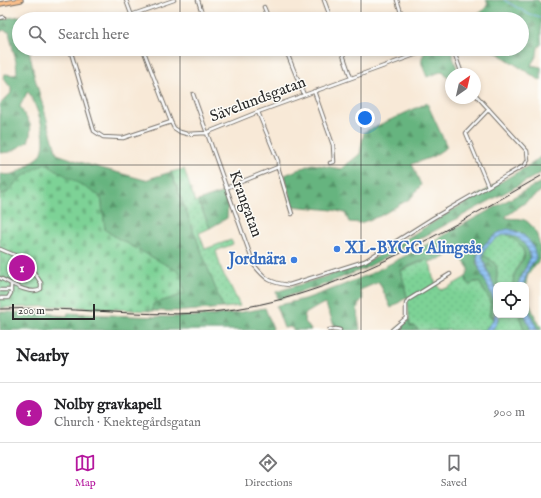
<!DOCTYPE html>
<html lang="en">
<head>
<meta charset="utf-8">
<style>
  body { margin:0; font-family:"IM FELL English",serif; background:#f6f6f6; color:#202124 }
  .controls { position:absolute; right:12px; bottom:12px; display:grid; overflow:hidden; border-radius:8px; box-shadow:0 2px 6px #0003 }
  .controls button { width:36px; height:36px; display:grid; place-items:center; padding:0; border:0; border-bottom:1px solid #e0e0e0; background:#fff; color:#202124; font:20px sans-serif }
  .compass { position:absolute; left:445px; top:68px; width:36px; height:36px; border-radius:50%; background:#fff; box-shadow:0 2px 6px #0003; rotate:34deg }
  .scale { position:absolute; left:12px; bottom:10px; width:83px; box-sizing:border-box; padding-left:4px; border:2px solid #2b2b2b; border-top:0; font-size:11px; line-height:14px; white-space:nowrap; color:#2b2b2b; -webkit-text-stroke:3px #fdfcf7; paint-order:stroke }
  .you { position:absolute; left:365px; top:118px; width:14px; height:14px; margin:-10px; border:3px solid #fff; border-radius:50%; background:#1a73e8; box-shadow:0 0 0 6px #1a73e833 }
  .badge { display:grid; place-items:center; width:26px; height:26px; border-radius:50%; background:#b5179e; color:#fff; font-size:13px; font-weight:700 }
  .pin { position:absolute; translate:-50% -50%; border:2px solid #fff; box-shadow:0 1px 4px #0006 }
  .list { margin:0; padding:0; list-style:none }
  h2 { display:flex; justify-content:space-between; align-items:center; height:52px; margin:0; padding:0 16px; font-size:17px }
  h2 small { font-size:13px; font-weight:400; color:#757577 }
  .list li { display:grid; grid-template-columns:26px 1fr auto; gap:12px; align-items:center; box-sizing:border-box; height:60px; padding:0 16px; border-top:1px solid #e0e0e0 }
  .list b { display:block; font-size:15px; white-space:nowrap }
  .list p { margin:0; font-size:13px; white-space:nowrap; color:#757577 }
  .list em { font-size:13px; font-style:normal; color:#757577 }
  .icon { flex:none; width:22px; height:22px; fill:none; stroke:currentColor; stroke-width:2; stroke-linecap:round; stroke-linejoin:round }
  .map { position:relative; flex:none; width:541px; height:330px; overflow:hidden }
  .search { position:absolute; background:#fff; box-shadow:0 2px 6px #0003; left:12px; right:12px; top:12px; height:44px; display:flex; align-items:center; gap:10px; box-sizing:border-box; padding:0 14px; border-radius:22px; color:#757577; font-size:15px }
  .sheet { height:112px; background:#fff }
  nav { display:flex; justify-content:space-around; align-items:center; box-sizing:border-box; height:56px; border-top:1px solid #e0e0e0; background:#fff; font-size:11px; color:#757577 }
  nav a { display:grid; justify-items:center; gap:2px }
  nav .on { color:#b5179e }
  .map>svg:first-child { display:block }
</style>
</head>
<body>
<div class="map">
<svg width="541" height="330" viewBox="0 0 541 330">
  <defs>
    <pattern id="grass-dots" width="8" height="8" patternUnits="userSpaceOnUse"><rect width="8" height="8" fill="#7dd296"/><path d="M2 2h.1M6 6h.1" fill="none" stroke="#6cb481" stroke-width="1.8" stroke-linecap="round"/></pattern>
    <pattern id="forest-firs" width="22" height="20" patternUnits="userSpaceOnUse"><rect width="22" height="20" fill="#66b47f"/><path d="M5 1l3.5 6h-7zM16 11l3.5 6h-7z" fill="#549368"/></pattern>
    <pattern id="cemetery-stones" width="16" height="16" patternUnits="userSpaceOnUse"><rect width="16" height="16" fill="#7dd296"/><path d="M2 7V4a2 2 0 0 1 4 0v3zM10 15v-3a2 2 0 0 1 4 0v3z" fill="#6cb481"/></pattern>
    <pattern id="water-rules" width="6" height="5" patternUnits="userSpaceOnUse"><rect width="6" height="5" fill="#83bcf4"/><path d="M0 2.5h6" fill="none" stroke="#6b99c6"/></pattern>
  </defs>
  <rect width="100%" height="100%" fill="#fdfcf7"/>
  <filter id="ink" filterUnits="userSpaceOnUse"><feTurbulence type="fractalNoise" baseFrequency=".025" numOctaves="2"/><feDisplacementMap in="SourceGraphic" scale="8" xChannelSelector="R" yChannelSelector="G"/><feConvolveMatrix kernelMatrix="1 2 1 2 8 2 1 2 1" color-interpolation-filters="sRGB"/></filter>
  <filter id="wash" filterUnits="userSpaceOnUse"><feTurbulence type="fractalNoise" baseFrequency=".012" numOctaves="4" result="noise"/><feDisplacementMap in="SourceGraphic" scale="16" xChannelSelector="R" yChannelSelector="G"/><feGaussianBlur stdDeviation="0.9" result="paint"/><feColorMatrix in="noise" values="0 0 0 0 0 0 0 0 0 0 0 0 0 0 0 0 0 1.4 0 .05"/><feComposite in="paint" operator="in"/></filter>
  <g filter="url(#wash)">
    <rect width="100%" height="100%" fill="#f8e9d7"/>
    <path fill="url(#grass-dots)" stroke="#547e60" d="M184,169L195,202L198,201L210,228L199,233L205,249L231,240L233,244L216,251L222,272L229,283L240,306L223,308L216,291L171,172Z
      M506,234C514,238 527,247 523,258C522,262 519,263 518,266C515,272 513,279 513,285H498C494,265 503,267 483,255C486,245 496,236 506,234Z
      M427,259L431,266L433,278L440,290L447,288L466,277L467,283L479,282L491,302L489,316L492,317L493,320L485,330H419L414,326H410L407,297L401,271Z
      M501,315H519L524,330H492Z"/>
    <path fill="url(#forest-firs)" stroke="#487055" d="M486,0H538L541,3V44L538,48L537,55L531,65L541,67V81L491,49H522V19H464C474,16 484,14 488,3Z
      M22,16L23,19H19V49H29L34,75L57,154L86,164L145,180L171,172L223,308L184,311H152L153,304L184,294L117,238L105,230L101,197L19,179L7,193L0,194V174C14,176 17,173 28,165C32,162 37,159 40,156C51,140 36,105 28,91L20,106C27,123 35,121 28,142L10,152L0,153V104L11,93V88L3,78L5,74L14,75L17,72L16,62L9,32L3,30L0,32V19Z
      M427,49H453L451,51L459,74H451V82L443,71L427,77C422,64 418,61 427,49Z
      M427,103L447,147L432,157L412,164L421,185L411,198L380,216L360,223L349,222L345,213L333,210L292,206L285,175L312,164L341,169L360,154L364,132Z
      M540,157H541V173L364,269L320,286L278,299L276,292L365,264L453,210L533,163Z
      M541,182V191L505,217C513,221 522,215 530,224C538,231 541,248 540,258C537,265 529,271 527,278C523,295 533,313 541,327V330H538L536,327L526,303V285H523V283L529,268L536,258C533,251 529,241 524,236C510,222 492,235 482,247C479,251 478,257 476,262C485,283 497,296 493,320L492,317L489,316L491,302L479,282H474L471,285L467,283L466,277L469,269L458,253L449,250L446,257L429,262L426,259L401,270L407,297L391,308L379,282L360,290L363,299C353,307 359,319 360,330H344L335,327L326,305L322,304L305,314L304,320L311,330H294L290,327L284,328L276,306L308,298L341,286L370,274L413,252Z
      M224,192L228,201L227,218L210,228L198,201Z
      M506,234C513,234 518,237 523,242C538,258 522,268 518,285H513C513,275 516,270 522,261C530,250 515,239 506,234Z
      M483,255C503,267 494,265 498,285H496V292L483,259Z
      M265,308L273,328L272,330H0V312L53,313L54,315L67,316L68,313C135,316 198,322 265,308Z
      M519,315H525L531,330H524Z
      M409,320L410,326H414L419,330H395Z"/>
    <path fill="url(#cemetery-stones)" stroke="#547e60" d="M45,163L101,197L105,230L117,238L181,273L184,294L153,304L152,311L56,306L0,308V194L7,193L19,179Z"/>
    <path fill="url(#water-rules)" stroke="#577490" d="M508,229C523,232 534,241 536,258L529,268L523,285H518C520,275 529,265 530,256C530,252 527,248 525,245C514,231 503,231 491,243C485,248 482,251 483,259L496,292V315H499L497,323L492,330H485C488,326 494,321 495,315C499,295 472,268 478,254C479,249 484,245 487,242C494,236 499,231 508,229Z
      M526,303L533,321L538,330H531L525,315H526Z"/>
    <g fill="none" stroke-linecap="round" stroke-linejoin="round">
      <path stroke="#83bcf4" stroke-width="1" d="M504,0L530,15L541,18"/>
    </g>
  </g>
  <g filter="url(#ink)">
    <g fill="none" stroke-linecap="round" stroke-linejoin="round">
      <defs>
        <path id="minor" d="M126,0L133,19
          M198,0L202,13
          M324,0L331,19
          M397,0L403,19
          M264,7L269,19
          M131,15L174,0
          M0,18L4,17
          M59,18V19
          M70,49L94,131L103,137L123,138L171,122
          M143,49L171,122L174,128L180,132L187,134L206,133L258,112L431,49
          M284,49L287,53L304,95
          M341,49L351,78
          M412,49L414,55
          M452,49L454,52L462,74
          M71,52L84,49
          M314,91L333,145L334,162L330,163
          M193,94L254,265C266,280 271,283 289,285L365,261L433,218L525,165L528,160L527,151L475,94
          M278,167L292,214
          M488,186L466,133L489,109
          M226,188L278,167V161L258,112
          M0,249L26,260L41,283V289C31,296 10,283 0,278
          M0,290H11
          M0,298H8L11,293V284
          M329,330L336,329L340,330
          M392,330L406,318V304L408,300L450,274"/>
        <path id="major" d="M0,4L21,0"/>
      </defs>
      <use href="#minor" stroke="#736e67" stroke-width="4.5"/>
      <use href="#major" stroke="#736e67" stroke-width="5.5"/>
      <use href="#minor" stroke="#fff" stroke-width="2.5"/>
      <use href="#major" stroke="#f8bd89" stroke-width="3.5"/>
      <path stroke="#2b2b2b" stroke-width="1" d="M0,309C67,306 135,317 202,313C328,303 434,237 541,176"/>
    </g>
  </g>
  <path fill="none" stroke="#2b2b2b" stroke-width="1" stroke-opacity="0.55" d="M180,0V19M361,0V19M180,49V330M361,49V330M0,165H541"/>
  <g fill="#3f7fe0" stroke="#fdfcf7" stroke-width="1.5">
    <circle cx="337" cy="249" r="4"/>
    <circle cx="294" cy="260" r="4"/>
  </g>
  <g text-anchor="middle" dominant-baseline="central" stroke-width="3" stroke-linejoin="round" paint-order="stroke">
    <g font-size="16" fill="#2b2b2b" stroke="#fdfcf7">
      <text transform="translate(258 100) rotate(-21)">Sävelundsgatan</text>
      <text transform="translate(245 204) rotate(70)">Krangatan</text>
    </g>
    <g font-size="16" font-weight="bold" fill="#366cbe" stroke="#fdfcf7" text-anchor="start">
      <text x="345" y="249">XL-BYGG Alingsås</text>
      <text x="286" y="260" text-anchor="end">Jordnära</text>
    </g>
  </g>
</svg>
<div class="controls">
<button><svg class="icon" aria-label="locate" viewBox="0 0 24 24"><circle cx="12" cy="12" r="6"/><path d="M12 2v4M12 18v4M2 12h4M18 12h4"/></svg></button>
</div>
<svg class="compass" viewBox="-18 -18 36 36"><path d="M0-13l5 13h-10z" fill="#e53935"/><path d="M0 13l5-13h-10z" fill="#757577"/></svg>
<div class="scale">200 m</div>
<div class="you"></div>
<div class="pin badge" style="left:22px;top:268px">1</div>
<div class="search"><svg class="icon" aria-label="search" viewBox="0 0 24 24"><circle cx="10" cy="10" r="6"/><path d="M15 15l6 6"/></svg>Search here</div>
</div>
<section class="sheet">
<h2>Nearby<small></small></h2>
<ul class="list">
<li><span class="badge">1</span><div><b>Nolby gravkapell</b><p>Church · Knektegårdsgatan</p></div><em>900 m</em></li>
</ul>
</section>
<nav>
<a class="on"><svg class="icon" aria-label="map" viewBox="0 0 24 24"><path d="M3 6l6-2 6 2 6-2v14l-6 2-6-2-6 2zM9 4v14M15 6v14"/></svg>Map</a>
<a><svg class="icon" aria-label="directions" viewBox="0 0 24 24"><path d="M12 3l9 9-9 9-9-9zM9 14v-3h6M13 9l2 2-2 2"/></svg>Directions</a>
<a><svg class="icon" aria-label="saved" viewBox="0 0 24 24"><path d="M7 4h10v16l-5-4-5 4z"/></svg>Saved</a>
</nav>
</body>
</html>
